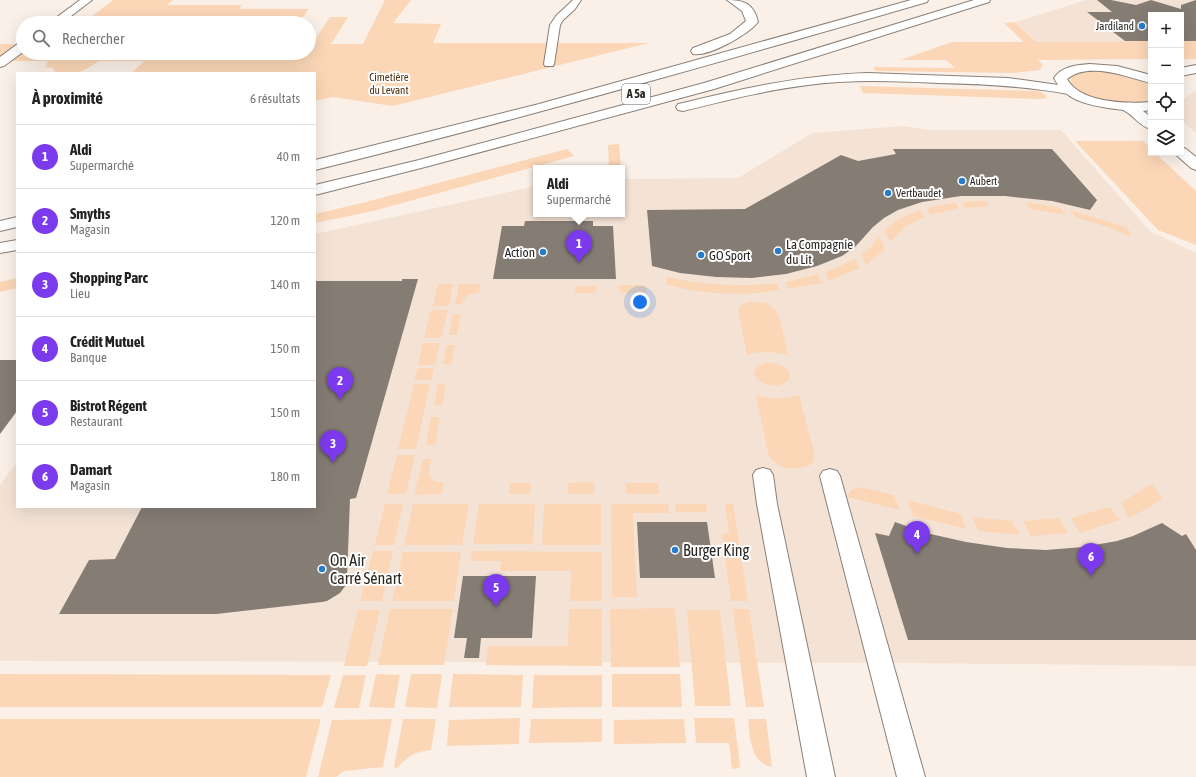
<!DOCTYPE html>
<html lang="fr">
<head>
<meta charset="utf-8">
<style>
  body { margin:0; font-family:"Asap Condensed",sans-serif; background:#f6f6f6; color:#222 }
  .controls { position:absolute; right:12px; top:12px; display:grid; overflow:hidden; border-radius:0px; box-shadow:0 4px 16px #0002 }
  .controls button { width:36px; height:36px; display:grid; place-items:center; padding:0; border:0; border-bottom:1px solid #e0e0e0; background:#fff; color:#222; font:20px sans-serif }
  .you { position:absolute; left:640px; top:302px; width:14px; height:14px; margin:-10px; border:3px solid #fff; border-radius:50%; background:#1a73e8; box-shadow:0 0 0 6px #1a73e833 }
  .badge { display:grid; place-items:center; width:26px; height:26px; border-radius:50%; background:#7c3aed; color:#fff; font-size:13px; font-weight:700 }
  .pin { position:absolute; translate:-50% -33px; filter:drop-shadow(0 1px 2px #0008) }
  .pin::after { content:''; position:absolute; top:21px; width:14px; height:12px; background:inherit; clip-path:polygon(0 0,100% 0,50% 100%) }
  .popup { position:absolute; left:533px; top:165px; width:92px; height:52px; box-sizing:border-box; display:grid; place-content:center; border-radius:0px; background:#fff; filter:drop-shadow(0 1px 3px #0005); font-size:13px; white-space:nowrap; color:#767676 }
  .popup b { font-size:15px; color:#222 }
  .popup::after { content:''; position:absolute; left:50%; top:100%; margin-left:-8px; border:8px solid transparent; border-top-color:#fff }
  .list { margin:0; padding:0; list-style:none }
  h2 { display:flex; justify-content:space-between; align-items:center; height:52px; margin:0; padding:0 16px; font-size:17px }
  h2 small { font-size:13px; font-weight:400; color:#767676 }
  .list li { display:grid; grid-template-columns:26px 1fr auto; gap:12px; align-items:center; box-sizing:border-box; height:64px; padding:0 16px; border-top:1px solid #e0e0e0 }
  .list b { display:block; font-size:15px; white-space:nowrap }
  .list p { margin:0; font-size:13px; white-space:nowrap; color:#767676 }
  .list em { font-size:13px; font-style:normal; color:#767676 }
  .icon { flex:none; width:22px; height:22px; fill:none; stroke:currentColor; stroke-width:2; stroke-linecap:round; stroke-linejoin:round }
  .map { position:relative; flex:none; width:1196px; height:777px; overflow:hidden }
  .search { position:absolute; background:#fff; box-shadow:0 4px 16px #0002; left:16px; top:16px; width:300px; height:44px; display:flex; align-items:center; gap:10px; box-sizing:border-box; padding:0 14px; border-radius:22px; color:#767676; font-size:15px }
  .panel { position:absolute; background:#fff; box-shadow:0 4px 16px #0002; left:16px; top:72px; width:300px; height:436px; border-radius:0px }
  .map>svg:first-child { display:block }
</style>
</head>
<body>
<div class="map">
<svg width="1196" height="777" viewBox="0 0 1196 777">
  <rect width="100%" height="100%" fill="#fbf0e7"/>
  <path fill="#f4e3d5" d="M1086,0H1196V41H1181V15H1151V41L1036,42L1016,22Z
    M1196,90V133L1181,120V101Z
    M903,126L929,130H1061L1150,231L1196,253V666L910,663L0,661V485L17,462V507H315V234L536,186V214H622V179L738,178L812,133Z"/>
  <path fill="#fbd7b7" d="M113,0H173L167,5H242L239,9H309L298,23H83Z
    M385,0H411L393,23L441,24L433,43H649L393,106L332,97L315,101V73H132L144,61H99L83,71L71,73L55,72L53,68L45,67L48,61H0V44H23V53H309V44H312L330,17H348L331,44H363Z
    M1015,22L1036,42L1151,41V59L1038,60L1043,65L1040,70L1014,73L877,71L873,69L875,67L955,68L946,60H900L952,42H1024L1004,23Z
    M1181,41H1196V59H1181Z
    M1101,71H1110L1151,82V102C1133,106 1077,101 1070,80C1075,70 1091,71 1101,71Z
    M860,86L1038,91L1046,95L1047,98L1038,99L863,93Z
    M1075,141H1143L1151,149V153H1155L1196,191V245L1158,230Z
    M619,144L621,168H609L608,145Z
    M567,149L574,156L373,211L315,223V214L366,202Z
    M977,201H986L989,206L965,208L962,202Z
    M955,202L959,208L930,215L927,208Z
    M1026,202L1061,208L1066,215L1030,209Z
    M920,210L924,217L907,226L890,242L884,231L897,220Z
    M1070,210L1126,227L1132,234L1129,236L1108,227L1075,217Z
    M879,236L885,249L866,265L861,255L870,248Z
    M855,259L860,268L829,281L825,273Z
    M818,274L822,283L787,289L786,282Z
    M667,277C703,285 740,287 777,283L779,290C747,296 697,295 666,284Z
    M17,278V288L0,292V282Z
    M438,284H453L449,306H433Z
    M459,284H481L479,293C471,293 464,296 462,304H455Z
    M619,285H645L646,293H620Z
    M575,286H596V293H575Z
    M748,302C756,302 767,302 773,307C781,313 785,344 788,355C774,352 762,350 747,355L738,310L740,306Z
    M431,310H448L441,338H424Z
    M453,314H461L457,335H449Z
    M423,343H440L435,365H418Z
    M447,345H455L451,364H443Z
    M765,363C775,362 784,364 790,373L789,380C779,389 761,387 754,375V371L760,365Z
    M418,368H434L431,380H414Z
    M414,384H430L416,449H398Z
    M438,384H446L442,405H434Z
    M756,395C771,399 784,400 799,395L815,455L812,464C795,472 777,471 768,453Z
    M431,417H440L435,445H426Z
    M397,455H415L406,494H387Z
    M423,459H432C429,467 427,474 434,481L444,483L442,494L414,495Z
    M594,482V494H568V483Z
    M510,483H531L530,494H509Z
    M626,483H658L659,494H626Z
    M1153,485L1162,498L1150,507L1129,518L1121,503L1148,486Z
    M861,487L894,495L900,510L847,497L851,490Z
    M907,500L961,514L966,529L913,516Z
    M385,504H403L394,545H375Z
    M413,504H469L462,545H404Z
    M479,504H535L533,544H473Z
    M544,504H601V545H542Z
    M611,504H668L669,513H633L637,597H612Z
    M675,504H706L707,512H676Z
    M725,504H733L748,601H731L722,534L729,533Z
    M1110,507L1120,520L1080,533L1071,518Z
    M972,517L1012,521L1020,535L979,531Z
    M1059,518L1068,533L1031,536L1023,521Z
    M373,551H393L382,601H360Z
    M472,551L602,552V601H570L571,571H500L501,561H471Z
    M403,552H461L454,601H392Z
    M675,608L680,667H611L610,609Z
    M390,609H453L444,665H378Z
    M569,609H602V666L486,665L488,646H568Z
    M733,609H749L764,707H746Z
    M358,610H380L367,666H344Z
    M687,610H720L731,706H695Z
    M0,674L331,675L322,707H0Z
    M376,674L400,675L394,708L369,707Z
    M411,674H442L437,708L405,707Z
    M453,674L523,675L521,707H449Z
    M612,674H680L682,707H612Z
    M343,675H366L359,708H334Z
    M534,675H602V707L532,708Z
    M520,718L519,744L447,746L449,720Z
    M694,718H734L740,765L739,768L732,769L729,743H696Z
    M0,719H321L306,777H0Z
    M392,719L383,767L344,771L336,777H318L332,720Z
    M403,719H436L431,750C413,752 409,756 397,768L394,767Z
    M531,719H602V742L529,743Z
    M684,719L686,743L614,744V720Z
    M748,719H766L772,767C750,762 750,738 748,719Z"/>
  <path fill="#857c74" d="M1097,0H1111L1136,5L1151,0L1181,9V5L1196,0V41H1181V15H1151V41H1125L1087,12H1112Z
    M893,149H1052L1097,200L1090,210L1052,201L1005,196H961L922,202L898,210L884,218L873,227L855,247L842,256L817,266L786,274L752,278L716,277L680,273L652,266L647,210L745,209L841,155L858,161L896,154Z
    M525,221H593V226H613L616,279H493L502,226H524Z
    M402,279H418L356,498L350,499L347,578L346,585L340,593L327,601L322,602L216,614H59L89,560L115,559L142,507H315V281H402Z
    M0,360H17V411L0,434Z
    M637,522H707L715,578H640Z
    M895,522L926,533L966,542L1007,548L1046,550L1083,547L1117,541L1133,536L1162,523L1182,536L1186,534L1196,550V640H908L875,533L889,536Z
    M463,576H536L532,638H481L479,658H464L467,638H454Z"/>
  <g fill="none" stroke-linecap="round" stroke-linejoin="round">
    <defs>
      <path id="street" d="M573,0H581L575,9L563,20L560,25L554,64L553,66H545L544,64L550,25L556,16Z
        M763,468L770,470L773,475L777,504L835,777H807L757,504L753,475L756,470Z
        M830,469L837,471L840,476L925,777H897L820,476L823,471Z"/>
      <path id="secondary" d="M80,0H92L62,23H49Z
        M23,42V52L4,66L0,67V57L19,43Z
        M1090,64L1117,66L1151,75V83C1127,77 1089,61 1067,79C1080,103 1127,104 1151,102V110L1143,111L1151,117V129C1140,127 1134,115 1123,110C1119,109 1113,109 1108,108C1085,104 1065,100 1054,78C1062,66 1077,65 1090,64Z
        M1196,65V73L1181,76V68Z
        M1181,147L1186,149L1196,157V170L1191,168L1174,153H1181Z"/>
      <path id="highway" d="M727,0C743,0 754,3 758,22C748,35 708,57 693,54L691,51L693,48L730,34L746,21L742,11Z
        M911,0H928L927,2C724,61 521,119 315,170V160L539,104Z
        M974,0H990L989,2L714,89L429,166L315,195V185L419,160L704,83Z
        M867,73L1008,78L1073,87L1075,90L1073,93L1068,94C1025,86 982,84 938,83C895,81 851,79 808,85C766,90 724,101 683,111L678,110L676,107L678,104L683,103C744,88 804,75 867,73Z
        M17,217V227L0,231V221Z
        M17,240V250L0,253V243Z"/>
    </defs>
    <use href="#street" stroke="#897f77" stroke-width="2"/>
    <use href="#secondary" stroke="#897f77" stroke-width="2"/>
    <use href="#highway" stroke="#897f77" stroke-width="2"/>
    <use href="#street" fill="#fff" fill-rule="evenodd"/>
    <use href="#secondary" fill="#fff" fill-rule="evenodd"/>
    <use href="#highway" fill="#fff" fill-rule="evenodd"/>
  </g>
  <g fill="#277cca" stroke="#fff" stroke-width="1.5">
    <circle cx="1142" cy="26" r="4"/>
    <circle cx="962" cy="181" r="4"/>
    <circle cx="888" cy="193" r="4"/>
    <circle cx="778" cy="251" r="4"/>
    <circle cx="543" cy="252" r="4"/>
    <circle cx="701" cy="255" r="4"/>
    <circle cx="675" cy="550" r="4"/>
    <circle cx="322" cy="569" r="4"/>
  </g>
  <g text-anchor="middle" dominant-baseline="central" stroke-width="4" stroke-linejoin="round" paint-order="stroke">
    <g font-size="11" fill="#292622" stroke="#fff" text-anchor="start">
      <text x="1134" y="26" text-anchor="end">Jardiland</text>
      <text x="970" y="181">Aubert</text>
      <text x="896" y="193">Vertbaudet</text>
    </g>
    <g font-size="11" fill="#4e2e0b" stroke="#fff">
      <text x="389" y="77">Cimetière<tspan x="389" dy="13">du Levant</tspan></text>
    </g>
    <rect fill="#fff" stroke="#696764" stroke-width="1" x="622" y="84" width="28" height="20" rx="3"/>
    <g font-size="12" font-weight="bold" fill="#292622">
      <text x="636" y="94">A 5a</text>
    </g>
    <g font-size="13" fill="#292622" stroke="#fff" text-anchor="start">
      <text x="786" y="244">La Compagnie<tspan x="786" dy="15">du Lit</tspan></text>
      <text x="535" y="252" text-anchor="end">Action</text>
      <text x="709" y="255">GO Sport</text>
    </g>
    <g font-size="16" fill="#292622" stroke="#fff" text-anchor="start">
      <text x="683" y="550">Burger King</text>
      <text x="330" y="560">On Air<tspan x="330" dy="18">Carré Sénart</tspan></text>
    </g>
  </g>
</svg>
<div class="controls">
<button>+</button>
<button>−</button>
<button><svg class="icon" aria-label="locate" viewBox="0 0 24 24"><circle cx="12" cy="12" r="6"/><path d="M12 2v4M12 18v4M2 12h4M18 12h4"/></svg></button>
<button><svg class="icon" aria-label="layers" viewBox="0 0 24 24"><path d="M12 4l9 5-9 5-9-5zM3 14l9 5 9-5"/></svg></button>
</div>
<div class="you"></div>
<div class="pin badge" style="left:579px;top:263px">1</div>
<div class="popup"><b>Aldi</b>Supermarché</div>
<div class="pin badge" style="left:340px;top:400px">2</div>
<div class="pin badge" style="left:333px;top:463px">3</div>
<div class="pin badge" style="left:917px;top:554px">4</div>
<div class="pin badge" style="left:496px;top:607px">5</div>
<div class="pin badge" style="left:1091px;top:576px">6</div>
<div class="search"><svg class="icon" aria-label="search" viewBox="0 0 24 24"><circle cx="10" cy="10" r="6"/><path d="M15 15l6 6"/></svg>Rechercher</div>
<section class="panel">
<h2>À proximité<small>6 résultats</small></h2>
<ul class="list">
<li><span class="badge">1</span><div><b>Aldi</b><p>Supermarché</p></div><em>40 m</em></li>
<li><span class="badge">2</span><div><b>Smyths</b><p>Magasin</p></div><em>120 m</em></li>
<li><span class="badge">3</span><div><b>Shopping Parc</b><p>Lieu</p></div><em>140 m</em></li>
<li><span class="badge">4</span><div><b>Crédit Mutuel</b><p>Banque</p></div><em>150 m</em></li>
<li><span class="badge">5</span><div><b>Bistrot Régent</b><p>Restaurant</p></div><em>150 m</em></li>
<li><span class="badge">6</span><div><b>Damart</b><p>Magasin</p></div><em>180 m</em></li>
</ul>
</section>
</div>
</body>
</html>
